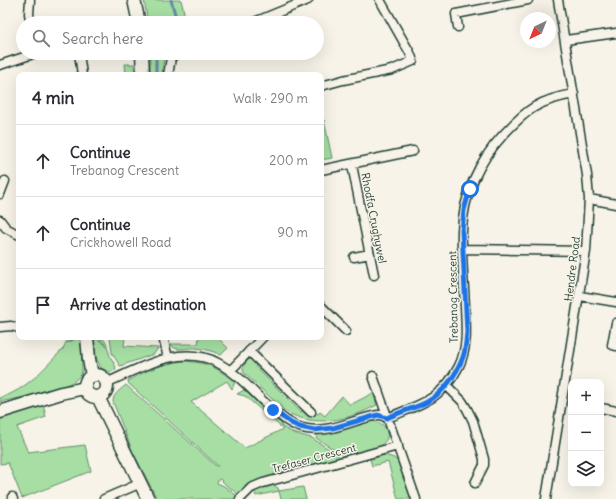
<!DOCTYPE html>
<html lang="en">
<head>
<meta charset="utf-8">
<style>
  body { margin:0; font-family:Delius,sans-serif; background:#f2f2f3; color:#2b2b33 }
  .controls { position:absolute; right:12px; bottom:12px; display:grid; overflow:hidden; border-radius:8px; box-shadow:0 4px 16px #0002 }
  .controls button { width:36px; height:36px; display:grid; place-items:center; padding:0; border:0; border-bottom:1px solid #e1e1e2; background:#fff; color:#2b2b33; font:20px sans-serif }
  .compass { position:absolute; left:520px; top:12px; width:36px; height:36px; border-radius:50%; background:#fff; box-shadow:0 4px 16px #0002; rotate:223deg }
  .stop { position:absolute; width:12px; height:12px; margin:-9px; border:3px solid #1a73e8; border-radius:50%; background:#fff }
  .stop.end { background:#1a73e8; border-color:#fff; box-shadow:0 1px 4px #0008 }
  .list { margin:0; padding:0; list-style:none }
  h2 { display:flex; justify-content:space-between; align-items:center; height:52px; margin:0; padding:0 16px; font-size:17px }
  h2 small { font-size:13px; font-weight:400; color:#7c7c81 }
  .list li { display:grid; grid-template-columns:26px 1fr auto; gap:12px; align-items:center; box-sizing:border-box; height:72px; padding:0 16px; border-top:1px solid #e1e1e2 }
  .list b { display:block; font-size:15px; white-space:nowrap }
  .list p { margin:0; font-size:13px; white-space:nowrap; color:#7c7c81 }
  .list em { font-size:13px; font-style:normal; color:#7c7c81 }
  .icon { flex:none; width:22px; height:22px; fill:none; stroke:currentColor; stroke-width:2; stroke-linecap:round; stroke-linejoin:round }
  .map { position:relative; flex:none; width:616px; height:499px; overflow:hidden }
  .search { position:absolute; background:#fff; box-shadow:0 4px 16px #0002; left:16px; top:16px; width:308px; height:44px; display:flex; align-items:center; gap:10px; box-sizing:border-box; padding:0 14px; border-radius:22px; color:#7c7c81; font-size:15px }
  .panel { position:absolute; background:#fff; box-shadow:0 4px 16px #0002; left:16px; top:72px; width:308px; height:268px; border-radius:8px }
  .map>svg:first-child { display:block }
</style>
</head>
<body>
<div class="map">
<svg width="616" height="499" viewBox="0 0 616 499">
  <rect width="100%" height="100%" fill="#f7f3e8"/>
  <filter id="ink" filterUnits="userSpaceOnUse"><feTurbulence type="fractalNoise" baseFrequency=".025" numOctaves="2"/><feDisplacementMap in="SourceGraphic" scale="8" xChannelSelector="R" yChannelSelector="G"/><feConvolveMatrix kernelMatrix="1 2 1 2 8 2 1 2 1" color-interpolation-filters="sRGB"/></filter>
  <g filter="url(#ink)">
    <path fill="#a6dea3" stroke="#628e6c" d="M144,0H181L184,12L181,23H148Z
      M150,53H166L164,56L162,75H150Z
      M125,64H134L135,75H126Z
      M324,120L332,158L321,160V121Z
      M73,337H77L67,343L81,337L82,371L81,375L73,382L51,391H50L48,389C33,397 16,398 0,402V398C28,389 43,369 63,349L66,342Z
      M94,337H96V338L106,345L97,338L104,340L106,342L110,356L116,367L115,368L116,370L109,372L101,368L96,357Z
      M110,337H125L124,346L158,348L154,354L120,366L112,353Z
      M199,337H217L228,348L221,355C213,351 205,349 196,348C188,347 178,352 172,346L171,344H198Z
      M249,359H252L257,364L255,366L301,412L304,410L310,416L315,412L318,414L320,412L325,416L342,396L350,405L373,393L377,405C349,420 314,429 285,411L244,373C241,367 245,364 249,359Z
      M183,361C210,363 214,366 235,382L232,389L227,381L191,402L245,448L283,429L245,396L237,394L244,390L282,424L281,426L293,433L312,438L342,458L259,480L252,483L238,494L226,485L220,479L218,480L217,483L224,486L237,496L236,499H157L132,450L113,402C113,394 120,390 126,385L216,466H218L129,384L128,381C146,370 163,364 183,361Z
      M43,404L46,417L17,427L28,452L85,445L91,471L22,498L8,463L0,464V416Z
      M370,421C381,421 389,427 387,439L379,448L345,457L316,438L317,435C335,435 353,427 370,421Z
      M385,455L394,458L398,462L411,499H398L388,462L372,466L370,459Z
      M273,485L278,488L279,491L303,487L306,499H281L279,491L256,496L254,490Z"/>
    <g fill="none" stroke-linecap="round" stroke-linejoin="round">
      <path stroke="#638ea3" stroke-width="3" d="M171,0L175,14L173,23
        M156,75V53"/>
      <defs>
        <path id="street" d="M30,0L29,14L31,23
          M252,23L308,0
          M458,27L456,14L528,0
          M566,40L616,33
          M79,53L82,75
          M0,65L36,53
          M168,75L171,58L177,53
          M321,86L343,80L392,70L413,61L410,53L380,0
          M352,165L374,275
          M321,170L413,151
          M0,194L5,181
          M589,199L616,204
          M0,220L6,228L19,235
          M462,249L586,251
          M354,257L370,254
          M580,296L616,302
          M321,306L346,331
          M616,323L612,345L616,346
          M0,327L11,326L19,328
          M163,337L168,358
          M249,351L311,412
          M230,371L263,337
          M373,376L416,499
          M106,383C140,368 181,343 218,363C235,372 250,388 264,402C277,413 289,426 307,429C332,433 354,419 378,415H381L387,418
          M446,385L462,401L467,409L473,421L484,459V465L475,483
          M601,408L616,411
          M387,418C419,405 442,400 459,366C468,347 466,327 465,307C464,282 461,256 462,231C463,195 479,161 503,135C527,109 539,100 574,94
          M12,497L13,499
          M104,499L141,483
          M240,499L251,488L263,483L398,446
          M546,499L586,251L589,199L587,175L558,0"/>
        <path id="secondary" d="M134,0L139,23
          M142,53L143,75
          M87,337L89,359L92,376
          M85 386a11 11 0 1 1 22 0a11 11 0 1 1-22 0Z
          M98,397L148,499
          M0,412L61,393L85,388"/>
      </defs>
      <use href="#street" stroke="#1f3d34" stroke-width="11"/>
      <use href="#secondary" stroke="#1f3d34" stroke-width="15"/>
      <use href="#street" stroke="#f7f3e8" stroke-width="8"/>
      <use href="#secondary" stroke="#f7f3e8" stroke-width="12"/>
    </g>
  </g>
  <g fill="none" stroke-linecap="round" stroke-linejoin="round" filter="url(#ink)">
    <path stroke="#1a73e8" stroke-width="5" d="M273,410L291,423L300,427L314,430L333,428L378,415L387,418C400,412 415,408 427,402C443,393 457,374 463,357C466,349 466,340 467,332L462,231L464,210L470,189"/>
  </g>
  <g text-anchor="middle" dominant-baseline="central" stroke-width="3" stroke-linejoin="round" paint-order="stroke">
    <g font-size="11" fill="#1f3d34" stroke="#f7f3e8">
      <text transform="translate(374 218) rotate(79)">Rhodfa Crughywel</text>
      <text transform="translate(572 269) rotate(-83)">Hendre Road</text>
      <text transform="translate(453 297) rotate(-91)">Trebanog Crescent</text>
      <text transform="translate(314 458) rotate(-15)">Trefaser Crescent</text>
    </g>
  </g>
</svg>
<div class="controls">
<button>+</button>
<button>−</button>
<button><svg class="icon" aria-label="layers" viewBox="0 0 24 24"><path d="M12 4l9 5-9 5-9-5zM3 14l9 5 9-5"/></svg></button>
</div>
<svg class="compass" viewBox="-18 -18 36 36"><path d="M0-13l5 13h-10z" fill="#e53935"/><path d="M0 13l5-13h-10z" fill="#7c7c81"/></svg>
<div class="stop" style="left:470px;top:189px"></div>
<div class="stop end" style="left:273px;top:410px"></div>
<div class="search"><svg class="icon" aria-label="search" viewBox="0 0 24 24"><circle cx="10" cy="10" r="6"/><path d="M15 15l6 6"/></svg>Search here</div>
<section class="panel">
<h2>4 min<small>Walk · 290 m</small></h2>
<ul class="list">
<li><svg class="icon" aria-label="ahead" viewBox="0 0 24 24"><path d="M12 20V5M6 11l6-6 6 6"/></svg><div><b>Continue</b><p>Trebanog Crescent</p></div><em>200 m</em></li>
<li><svg class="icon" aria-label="ahead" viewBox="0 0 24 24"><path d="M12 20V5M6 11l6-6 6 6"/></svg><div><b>Continue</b><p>Crickhowell Road</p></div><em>90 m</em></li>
<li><svg class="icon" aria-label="arrive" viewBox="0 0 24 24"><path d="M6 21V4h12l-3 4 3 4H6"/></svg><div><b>Arrive at destination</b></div></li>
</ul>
</section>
</div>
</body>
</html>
